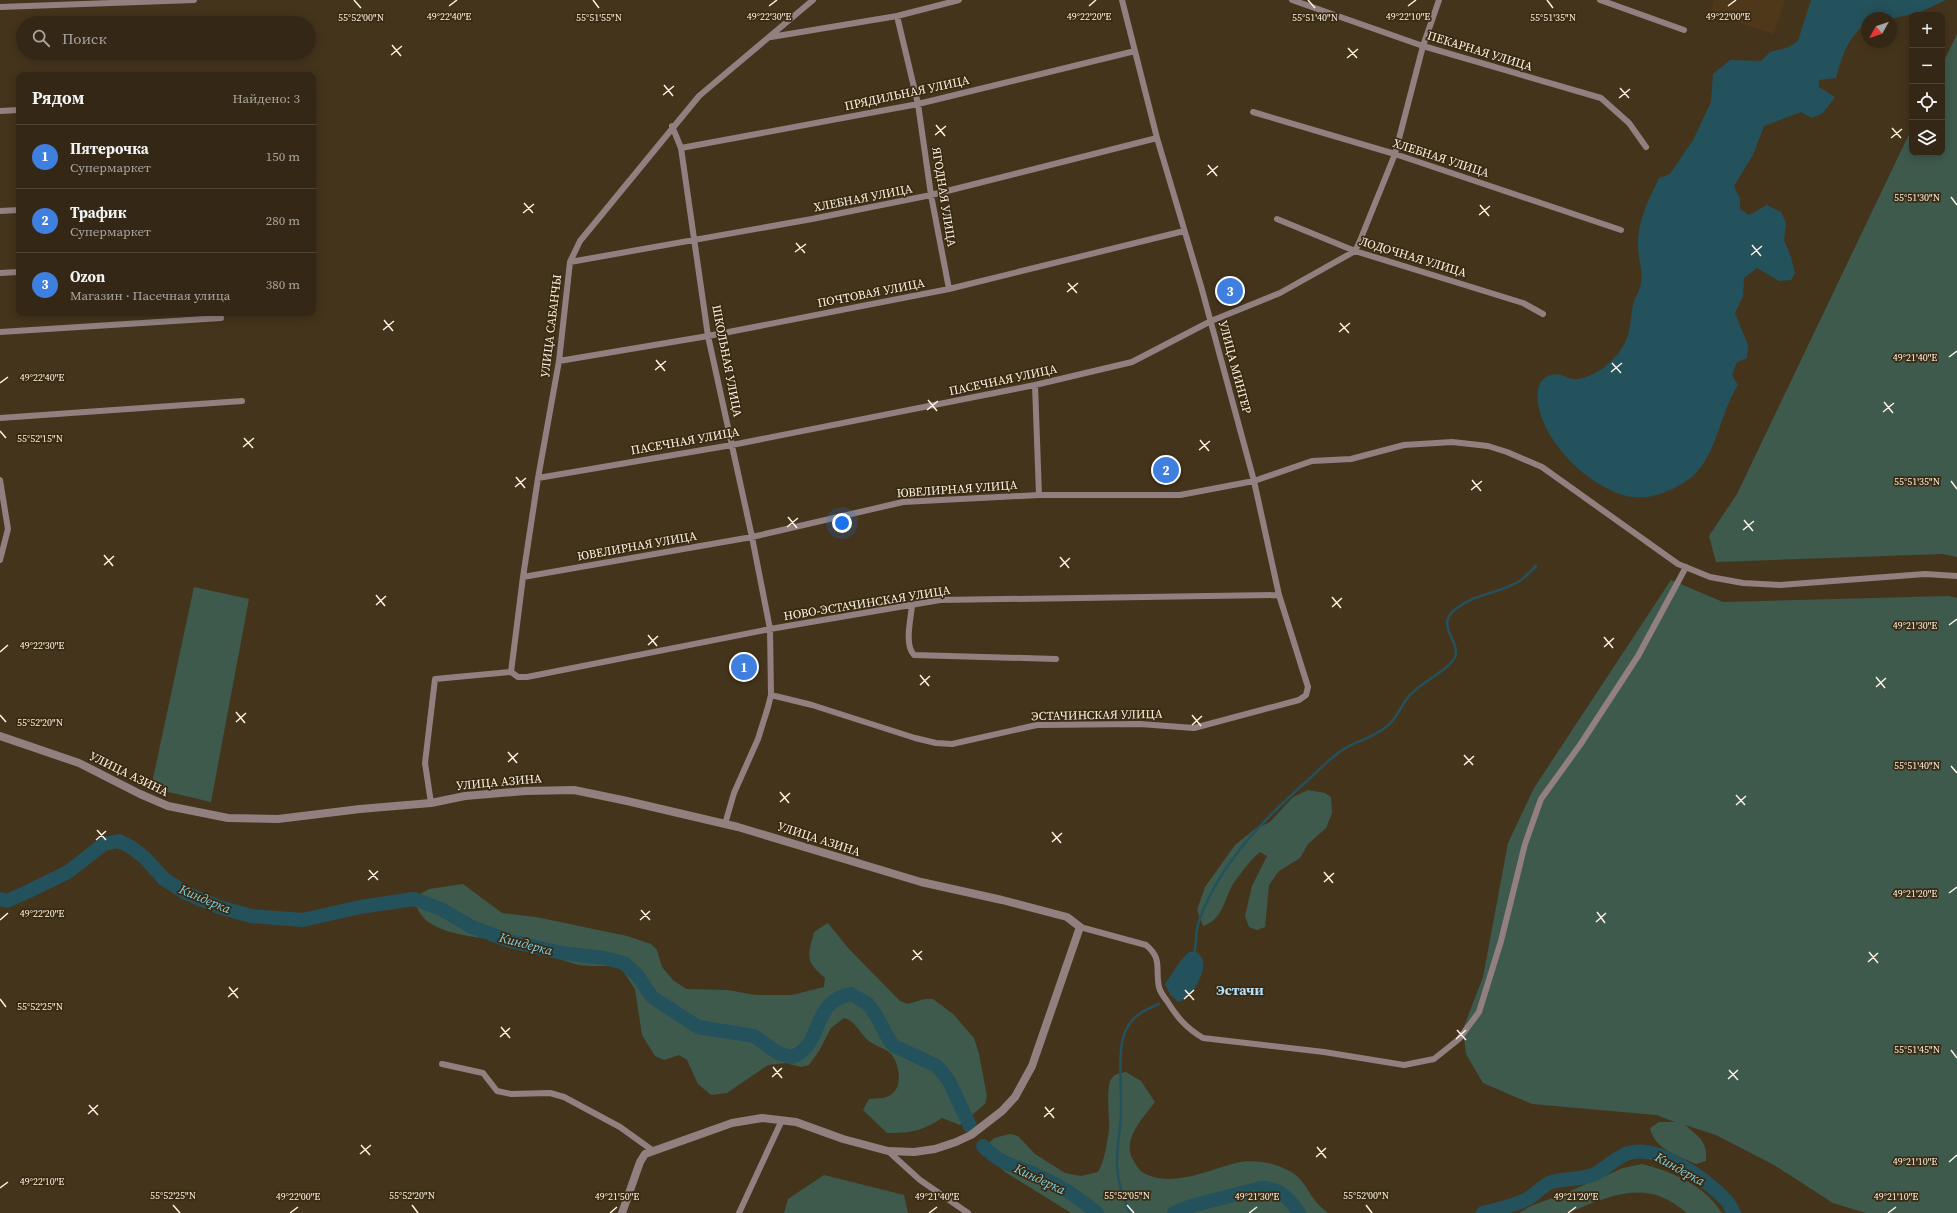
<!DOCTYPE html>
<html lang="ru">
<head>
<meta charset="utf-8">
<style>
  body { margin:0; font-family:"Source Serif 4",serif; background:#3c2f1e; color:#f1f3f6 }
  .controls { position:absolute; right:12px; top:12px; display:grid; overflow:hidden; border-radius:8px; box-shadow:0 2px 10px #0003 }
  .controls button { width:36px; height:36px; display:grid; place-items:center; padding:0; border:0; border-bottom:1px solid #4e4434; background:#342715; color:#f1f3f6; font:20px sans-serif }
  .compass { position:absolute; left:1861px; top:12px; width:36px; height:36px; border-radius:50%; background:#342715; box-shadow:0 2px 10px #0003; rotate:230deg }
  .you { position:absolute; left:842px; top:523px; width:14px; height:14px; margin:-10px; border:3px solid #fff; border-radius:50%; background:#1a73e8; box-shadow:0 0 0 6px #1a73e833 }
  .badge { display:grid; place-items:center; width:26px; height:26px; border-radius:50%; background:#6bc3f2; color:#fff; font-size:13px; font-weight:700 }
  .pin { position:absolute; translate:-50% -50%; border:2px solid #fff; box-shadow:0 1px 4px #0006 }
  .list { margin:0; padding:0; list-style:none }
  h2 { display:flex; justify-content:space-between; align-items:center; height:52px; margin:0; padding:0 16px; font-size:17px }
  h2 small { font-size:13px; font-weight:400; color:#a9a5a0 }
  .list li { display:grid; grid-template-columns:26px 1fr auto; gap:12px; align-items:center; box-sizing:border-box; height:64px; padding:0 16px; border-top:1px solid #4e4434 }
  .list b { display:block; font-size:15px; white-space:nowrap }
  .list p { margin:0; font-size:13px; white-space:nowrap; color:#a9a5a0 }
  .list em { font-size:13px; font-style:normal; color:#a9a5a0 }
  .icon { flex:none; width:22px; height:22px; fill:none; stroke:currentColor; stroke-width:2; stroke-linecap:round; stroke-linejoin:round }
  .map { position:relative; flex:none; width:1957px; height:1213px; overflow:hidden }
  .search { position:absolute; background:#342715; box-shadow:0 2px 10px #0003; left:16px; top:16px; width:300px; height:44px; display:flex; align-items:center; gap:10px; box-sizing:border-box; padding:0 14px; border-radius:22px; color:#a9a5a0; font-size:15px }
  .panel { position:absolute; background:#342715; box-shadow:0 2px 10px #0003; left:16px; top:72px; width:300px; height:244px; border-radius:8px }
  .map>svg:first-child { display:block }
</style>
</head>
<body>
<div class="map">
<svg width="1957" height="1213" viewBox="0 0 1957 1213">
  <rect width="100%" height="100%" fill="#45341c"/>
  <path fill="#4e3819" d="M1714,0H1785L1774,34L1711,14Z"/>
  <path fill="#3e5a4d" d="M1957,34V557L1943,554L1716,562L1709,536L1737,494L1912,128V153H1942V65Z
    M1671,580L1723,602L1949,596L1957,598V1213H1866L1833,1203L1774,1165L1716,1135L1685,1125C1697,1136 1708,1140 1706,1161L1696,1164C1677,1155 1655,1150 1650,1128L1659,1122H1675L1656,1115L1532,1104L1483,1083L1466,1054L1463,1029L1483,977L1508,843L1534,788Z
    M194,587L249,599L211,802L151,788Z
    M1308,790L1325,793L1331,797L1332,813L1326,828L1308,844L1300,858L1279,871L1269,885L1265,927L1257,930L1249,927L1245,916L1252,886L1267,856L1260,852C1250,860 1241,873 1233,884C1224,899 1223,920 1203,926L1197,910L1205,887L1235,845L1255,829L1270,822L1293,797Z
    M463,884L502,913L536,917L627,936L651,944L657,950L662,967L673,980L686,989L728,990L755,995H792L824,987L825,978C804,959 808,958 814,932L828,923L848,948L900,1001L908,1004L925,999H933L953,1014L974,1038L979,1054L987,1096L985,1104L960,1125L942,1118C922,1131 911,1133 887,1133L863,1110L869,1099C877,1098 888,1099 893,1093C903,1085 899,1061 890,1053C884,1048 875,1046 869,1041C859,1033 857,1022 844,1018L831,1028L819,1051L809,1065L801,1067L785,1063L768,1065L727,1093L711,1095L698,1084L687,1060L679,1055L664,1060L655,1056L642,1035L635,989L621,968C606,964 590,968 575,964C556,959 537,948 518,943C488,936 417,940 415,897L429,889Z
    M1126,1072L1141,1081L1155,1102C1143,1118 1119,1142 1135,1163C1137,1166 1139,1170 1142,1172C1169,1189 1209,1170 1236,1163C1247,1160 1262,1161 1272,1164C1279,1166 1292,1171 1297,1176C1305,1183 1310,1195 1317,1203C1320,1206 1324,1210 1328,1213H1071L1005,1172L996,1163L988,1144L994,1138L1010,1134L1018,1136L1035,1154L1065,1173L1081,1176L1098,1172C1105,1160 1107,1143 1109,1130C1110,1118 1105,1086 1112,1078C1116,1073 1121,1073 1126,1072Z
    M1642,1164C1673,1172 1704,1185 1722,1213H1687C1655,1186 1630,1189 1592,1203C1584,1206 1575,1211 1566,1213C1552,1213 1534,1213 1519,1213L1531,1206L1568,1192L1623,1168Z
    M824,1175L904,1195L908,1213H784L788,1199Z"/>
  <path fill="#24525c" d="M1811,0H1946L1920,12L1891,19L1867,18V23C1848,36 1842,57 1836,78L1819,80V87L1835,97L1823,113L1812,118L1801,112L1764,126L1753,155L1734,186L1740,198V209L1749,215L1767,205L1781,212L1786,223L1784,240L1791,257L1795,273L1791,280L1779,281L1757,268L1744,278L1743,296L1735,313L1748,345L1747,358L1737,362L1732,375L1738,385C1720,413 1718,451 1694,475C1680,488 1652,500 1633,497C1591,492 1532,434 1538,389C1539,384 1542,380 1546,377C1561,369 1566,381 1578,379C1598,375 1613,363 1623,346C1631,334 1630,319 1633,305C1635,298 1640,290 1641,283C1643,270 1638,259 1638,246C1637,222 1649,199 1659,178L1670,174L1693,140L1711,102L1713,74L1730,60L1761,61L1770,52L1789,47L1798,41Z
    M1195,951C1199,954 1202,956 1203,961C1206,973 1191,1000 1178,1002L1170,994L1165,984L1182,959L1189,952Z"/>
  <g fill="none" stroke-linecap="round" stroke-linejoin="round">
    <path stroke="#24525c" stroke-width="2.5" d="M1194,954C1197,943 1195,932 1199,921C1219,864 1264,819 1309,779C1319,770 1329,759 1341,751C1355,741 1373,738 1386,727C1398,719 1401,703 1411,694C1420,685 1431,679 1440,672C1446,667 1452,664 1455,657C1461,640 1433,625 1457,608C1475,594 1499,593 1518,582C1525,578 1530,572 1536,566
      M1130,1213C1123,1199 1118,1182 1117,1166C1116,1148 1121,1129 1121,1111C1122,1090 1117,1050 1125,1032C1132,1016 1144,1010 1159,1004"/>
    <path stroke="#24525c" stroke-width="14" d="M0,899L7,901L29,891L68,872L104,844L119,841L131,847L145,858L164,879L186,893L219,907L251,916L303,920L360,907L414,899L441,909L472,927L510,941L562,953L604,958L624,963L637,975L652,997L698,1027L754,1036L778,1053L791,1057C825,1046 809,1002 851,994L868,1004L877,1017L888,1038L894,1046L937,1066L949,1081L970,1126
      M983,1146C1001,1165 1015,1165 1037,1175C1058,1184 1079,1198 1097,1213
      M1174,1213L1191,1206L1261,1188C1279,1188 1289,1198 1299,1213
      M1483,1213C1497,1209 1515,1206 1527,1199C1535,1195 1541,1187 1549,1183C1565,1177 1582,1181 1597,1173C1609,1166 1619,1154 1633,1152C1662,1147 1705,1179 1724,1198C1728,1201 1731,1208 1734,1213"/>
    <path stroke="#91807f" stroke-width="6" d="M1292,0L1423,46L1601,98L1629,123L1646,147
      M1600,0L1684,30
      M0,7L194,0
      M897,16L918,104L931,195L949,289
      M771,37L897,16L959,0
      M0,111L19,110
      M1253,112L1395,154L1621,230
      M672,126L681,148L708,336L752,537L770,629L771,695L768,707L758,739L734,793L725,824
      M681,148L918,104L1135,51
      M0,211L19,210
      M1277,219L1355,251L1523,303L1543,314
      M570,262L812,219L931,195L1157,138
      M0,273L19,272
      M0,332L221,318
      M559,361L708,336L949,289L1184,231
      M1035,385L1039,495
      M0,418L242,401
      M538,478L732,445L1035,385L1132,362L1211,321L1280,293L1355,251L1359,243L1395,154L1423,46L1439,0
      M0,480L8,529L0,560
      M523,577L752,537L903,502L1039,495H1180L1254,481L1312,461L1351,459L1404,445L1452,442L1488,446L1507,452L1542,467L1678,564L1710,577L1743,583L1780,585L1925,574L1957,576
      M912,605C911,619 904,644 914,655L1056,659
      M511,672L518,677H527L770,629L940,600L1279,595
      M511,672L523,577L538,478L559,361L570,262L580,241L699,96L813,0
      M771,695L812,705L915,738L936,743L952,744L1037,725L1140,724L1194,728L1299,700L1306,695L1308,687L1279,595L1254,481L1201,286L1157,138L1122,0
      M431,803L425,763L435,679L511,672
      M1080,927L1146,945C1163,959 1155,969 1159,987C1160,992 1164,997 1167,1001C1177,1017 1186,1028 1203,1038L1324,1052L1404,1065L1434,1059L1459,1039L1479,1012L1501,941L1525,844L1541,799L1580,745L1638,656L1686,567
      M442,1064L483,1073L497,1091L511,1094L550,1093L564,1097L620,1127L652,1150
      M888,1151L920,1180L968,1213
      M739,1213L782,1120"/>
    <path stroke="#91807f" stroke-width="8" d="M0,736L79,763L140,794L168,806L228,818L278,819L360,809L431,803L465,796L525,791L574,790L627,801L738,827L921,882L1002,900L1067,917L1080,927L1032,1066L1015,1097L1002,1111L971,1135L956,1142L935,1149L914,1152L888,1151L843,1139L796,1122L762,1118L732,1123L645,1154L640,1162L622,1213"/>
  </g>
  <path fill="none" stroke="#fbf1e2" stroke-width="1.5" d="M354,0L361,8M593,0L599,8M1308,0L1315,8M1547,0L1553,8M449,6L457,0M769,6L777,0M1089,6L1096,0M1408,6L1416,0M1728,6L1736,0M392,45L401,56M1348,48L1357,58M391,55L402,46M1347,58L1358,49M664,85L673,96M1620,88L1629,98M663,95L674,86M1619,98L1630,89M936,125L945,136M1892,128L1901,138M935,135L946,126M1891,138L1902,129M1208,165L1217,176M1207,175L1218,166M1951,197L1957,205M524,203L533,213M1480,205L1489,216M523,213L534,204M1479,215L1490,206M796,243L805,253M1752,245L1761,256M795,252L806,244M1751,255L1762,246M1068,283L1077,293M1067,292L1078,283M384,320L393,331M1340,323L1349,333M383,330L394,321M1339,332L1350,323M1949,357L1957,351M656,360L665,371M1612,363L1621,373M655,370L666,361M1611,372L1622,363M0,383L8,377M928,400L937,411M1884,402L1893,413M927,410L938,401M1883,412L1894,403M0,431L6,438M244,438L253,448M1200,440L1209,451M243,447L254,438M1199,450L1210,441M516,477L525,488M1472,480L1481,491M1951,481L1957,489M515,487L526,478M1471,490L1482,481M788,517L797,528M1744,520L1753,531M787,527L798,518M1743,530L1754,521M104,555L113,566M1060,557L1069,568M104,565L114,556M1060,567L1070,558M376,595L385,606M1332,597L1341,608M376,605L386,596M1332,607L1342,598M1949,625L1957,619M648,635L657,646M1604,637L1613,648M648,645L658,636M1604,647L1614,638M0,652L8,645M920,675L929,686M1876,677L1885,688M920,685L930,676M1876,687L1886,678M236,712L245,723M0,715L6,722M1192,715L1201,726M236,722L246,713M1192,725L1202,716M508,752L517,763M1464,755L1473,765M508,762L518,753M1464,765L1474,756M1951,766L1957,773M780,792L789,803M1736,795L1745,805M780,802L790,793M1736,805L1746,796M97,830L106,840M1052,832L1061,843M96,840L106,831M1052,842L1062,833M369,870L378,880M1324,872L1333,883M368,880L378,871M1324,882L1334,873M1949,893L1957,887M641,910L650,920M1597,912L1605,923M0,920L8,913M640,920L650,911M1596,922L1606,913M913,950L922,960M1869,952L1878,963M912,960L922,951M1868,962L1878,953M229,987L238,998M1185,990L1194,1000M228,997L238,988M0,999L6,1007M1184,999L1194,990M501,1027L510,1038M1457,1030L1466,1040M500,1037L510,1028M1456,1039L1466,1030M1951,1050L1957,1058M773,1067L782,1078M1729,1070L1738,1080M772,1077L782,1068M1728,1079L1738,1070M89,1105L98,1115M1045,1107L1054,1118M88,1114L98,1105M1044,1117L1054,1108M361,1145L370,1155M1317,1147L1326,1158M360,1154L371,1145M1316,1157L1326,1148M1949,1162L1957,1155M0,1188L8,1182M173,1205L180,1213M412,1205L418,1213M1127,1205L1134,1213M1366,1205L1372,1213M290,1213L298,1207M610,1213L617,1207M929,1213L937,1207M1249,1213L1257,1207M1568,1213L1576,1207M1888,1213L1896,1207"/>
  <g text-anchor="middle" dominant-baseline="central" stroke-width="3.5" stroke-linejoin="round" paint-order="stroke">
    <g font-size="12" fill="#fbf1e2" stroke="#3a2a11">
      <text transform="translate(1480 51) rotate(17)">ПЕКАРНАЯ УЛИЦА</text>
      <text transform="translate(907 93) rotate(-12)">ПРЯДИЛЬНАЯ УЛИЦА</text>
      <text transform="translate(1441 158) rotate(18)">ХЛЕБНАЯ УЛИЦА</text>
      <text transform="translate(944 197) rotate(81)">ЯГОДНАЯ УЛИЦА</text>
      <text transform="translate(863 198) rotate(-11)">ХЛЕБНАЯ УЛИЦА</text>
      <text transform="translate(1413 257) rotate(17)">ЛОДОЧНАЯ УЛИЦА</text>
      <text transform="translate(871 293) rotate(-11)">ПОЧТОВАЯ УЛИЦА</text>
      <text transform="translate(551 326) rotate(-83)">УЛИЦА САБАНЧЫ</text>
      <text transform="translate(727 361) rotate(79)">ШКОЛЬНАЯ УЛИЦА</text>
      <text transform="translate(1235 367) rotate(75)">УЛИЦА МИНГЕР</text>
      <text transform="translate(1003 380) rotate(-12)">ПАСЕЧНАЯ УЛИЦА</text>
      <text transform="translate(685 441) rotate(-10)">ПАСЕЧНАЯ УЛИЦА</text>
      <text transform="translate(957 489) rotate(-4)">ЮВЕЛИРНАЯ УЛИЦА</text>
      <text transform="translate(637 546) rotate(-10)">ЮВЕЛИРНАЯ УЛИЦА</text>
      <text transform="translate(867 603) rotate(-9)">НОВО-ЭСТАЧИНСКАЯ УЛИЦА</text>
      <text transform="translate(1097 715) rotate(-1)">ЭСТАЧИНСКАЯ УЛИЦА</text>
      <text transform="translate(129 774) rotate(26)">УЛИЦА АЗИНА</text>
      <text transform="translate(499 782) rotate(-5)">УЛИЦА АЗИНА</text>
      <text transform="translate(819 839) rotate(18)">УЛИЦА АЗИНА</text>
    </g>
    <g font-size="13" font-style="italic" fill="#80d0e3" stroke="#3a2a11">
      <text transform="translate(205 899) rotate(23)">Киндерка</text>
      <text transform="translate(526 944) rotate(15)">Киндерка</text>
      <text transform="translate(1680 1169) rotate(29)">Киндерка</text>
      <text transform="translate(1040 1179) rotate(25)">Киндерка</text>
    </g>
    <g font-size="14" font-weight="bold" fill="#b2e0fa" stroke="#3a2a11">
      <text x="1240" y="990">Эстачи</text>
    </g>
  </g>
  <g font-size="10" text-anchor="middle" fill="#fbf1e2" stroke="#3a2a11" stroke-width="3.5" stroke-linejoin="round" paint-order="stroke">
    <text x="449" y="20">49°22'40"E</text>
    <text x="769" y="20">49°22'30"E</text>
    <text x="1089" y="20">49°22'20"E</text>
    <text x="1408" y="20">49°22'10"E</text>
    <text x="1728" y="20">49°22'00"E</text>
    <text x="361" y="21">55°52'00"N</text>
    <text x="599" y="21">55°51'55"N</text>
    <text x="1315" y="21">55°51'40"N</text>
    <text x="1553" y="21">55°51'35"N</text>
    <text x="1917" y="201">55°51'30"N</text>
    <text x="1915" y="361">49°21'40"E</text>
    <text x="42" y="381">49°22'40"E</text>
    <text x="40" y="442">55°52'15"N</text>
    <text x="1917" y="485">55°51'35"N</text>
    <text x="1915" y="629">49°21'30"E</text>
    <text x="42" y="649">49°22'30"E</text>
    <text x="40" y="726">55°52'20"N</text>
    <text x="1917" y="769">55°51'40"N</text>
    <text x="1915" y="897">49°21'20"E</text>
    <text x="42" y="917">49°22'20"E</text>
    <text x="40" y="1010">55°52'25"N</text>
    <text x="1917" y="1053">55°51'45"N</text>
    <text x="1915" y="1165">49°21'10"E</text>
    <text x="42" y="1185">49°22'10"E</text>
    <text x="173" y="1199">55°52'25"N</text>
    <text x="412" y="1199">55°52'20"N</text>
    <text x="1127" y="1199">55°52'05"N</text>
    <text x="1366" y="1199">55°52'00"N</text>
    <text x="298" y="1200">49°22'00"E</text>
    <text x="617" y="1200">49°21'50"E</text>
    <text x="937" y="1200">49°21'40"E</text>
    <text x="1257" y="1200">49°21'30"E</text>
    <text x="1576" y="1200">49°21'20"E</text>
    <text x="1896" y="1200">49°21'10"E</text>
  </g>
</svg>
<div class="controls">
<button>+</button>
<button>−</button>
<button><svg class="icon" aria-label="locate" viewBox="0 0 24 24"><circle cx="12" cy="12" r="6"/><path d="M12 2v4M12 18v4M2 12h4M18 12h4"/></svg></button>
<button><svg class="icon" aria-label="layers" viewBox="0 0 24 24"><path d="M12 4l9 5-9 5-9-5zM3 14l9 5 9-5"/></svg></button>
</div>
<svg class="compass" viewBox="-18 -18 36 36"><path d="M0-13l5 13h-10z" fill="#e53935"/><path d="M0 13l5-13h-10z" fill="#a9a5a0"/></svg>
<div class="you"></div>
<div class="pin badge" style="left:744px;top:667px;background:#3f7fe0">1</div>
<div class="pin badge" style="left:1166px;top:470px;background:#3f7fe0">2</div>
<div class="pin badge" style="left:1230px;top:291px;background:#3f7fe0">3</div>
<div class="search"><svg class="icon" aria-label="search" viewBox="0 0 24 24"><circle cx="10" cy="10" r="6"/><path d="M15 15l6 6"/></svg>Поиск</div>
<section class="panel">
<h2>Рядом<small>Найдено: 3</small></h2>
<ul class="list">
<li><span class="badge" style="background:#3f7fe0">1</span><div><b>Пятерочка</b><p>Супермаркет</p></div><em>150 m</em></li>
<li><span class="badge" style="background:#3f7fe0">2</span><div><b>Трафик</b><p>Супермаркет</p></div><em>280 m</em></li>
<li><span class="badge" style="background:#3f7fe0">3</span><div><b>Ozon</b><p>Магазин · Пасечная улица</p></div><em>380 m</em></li>
</ul>
</section>
</div>
</body>
</html>
